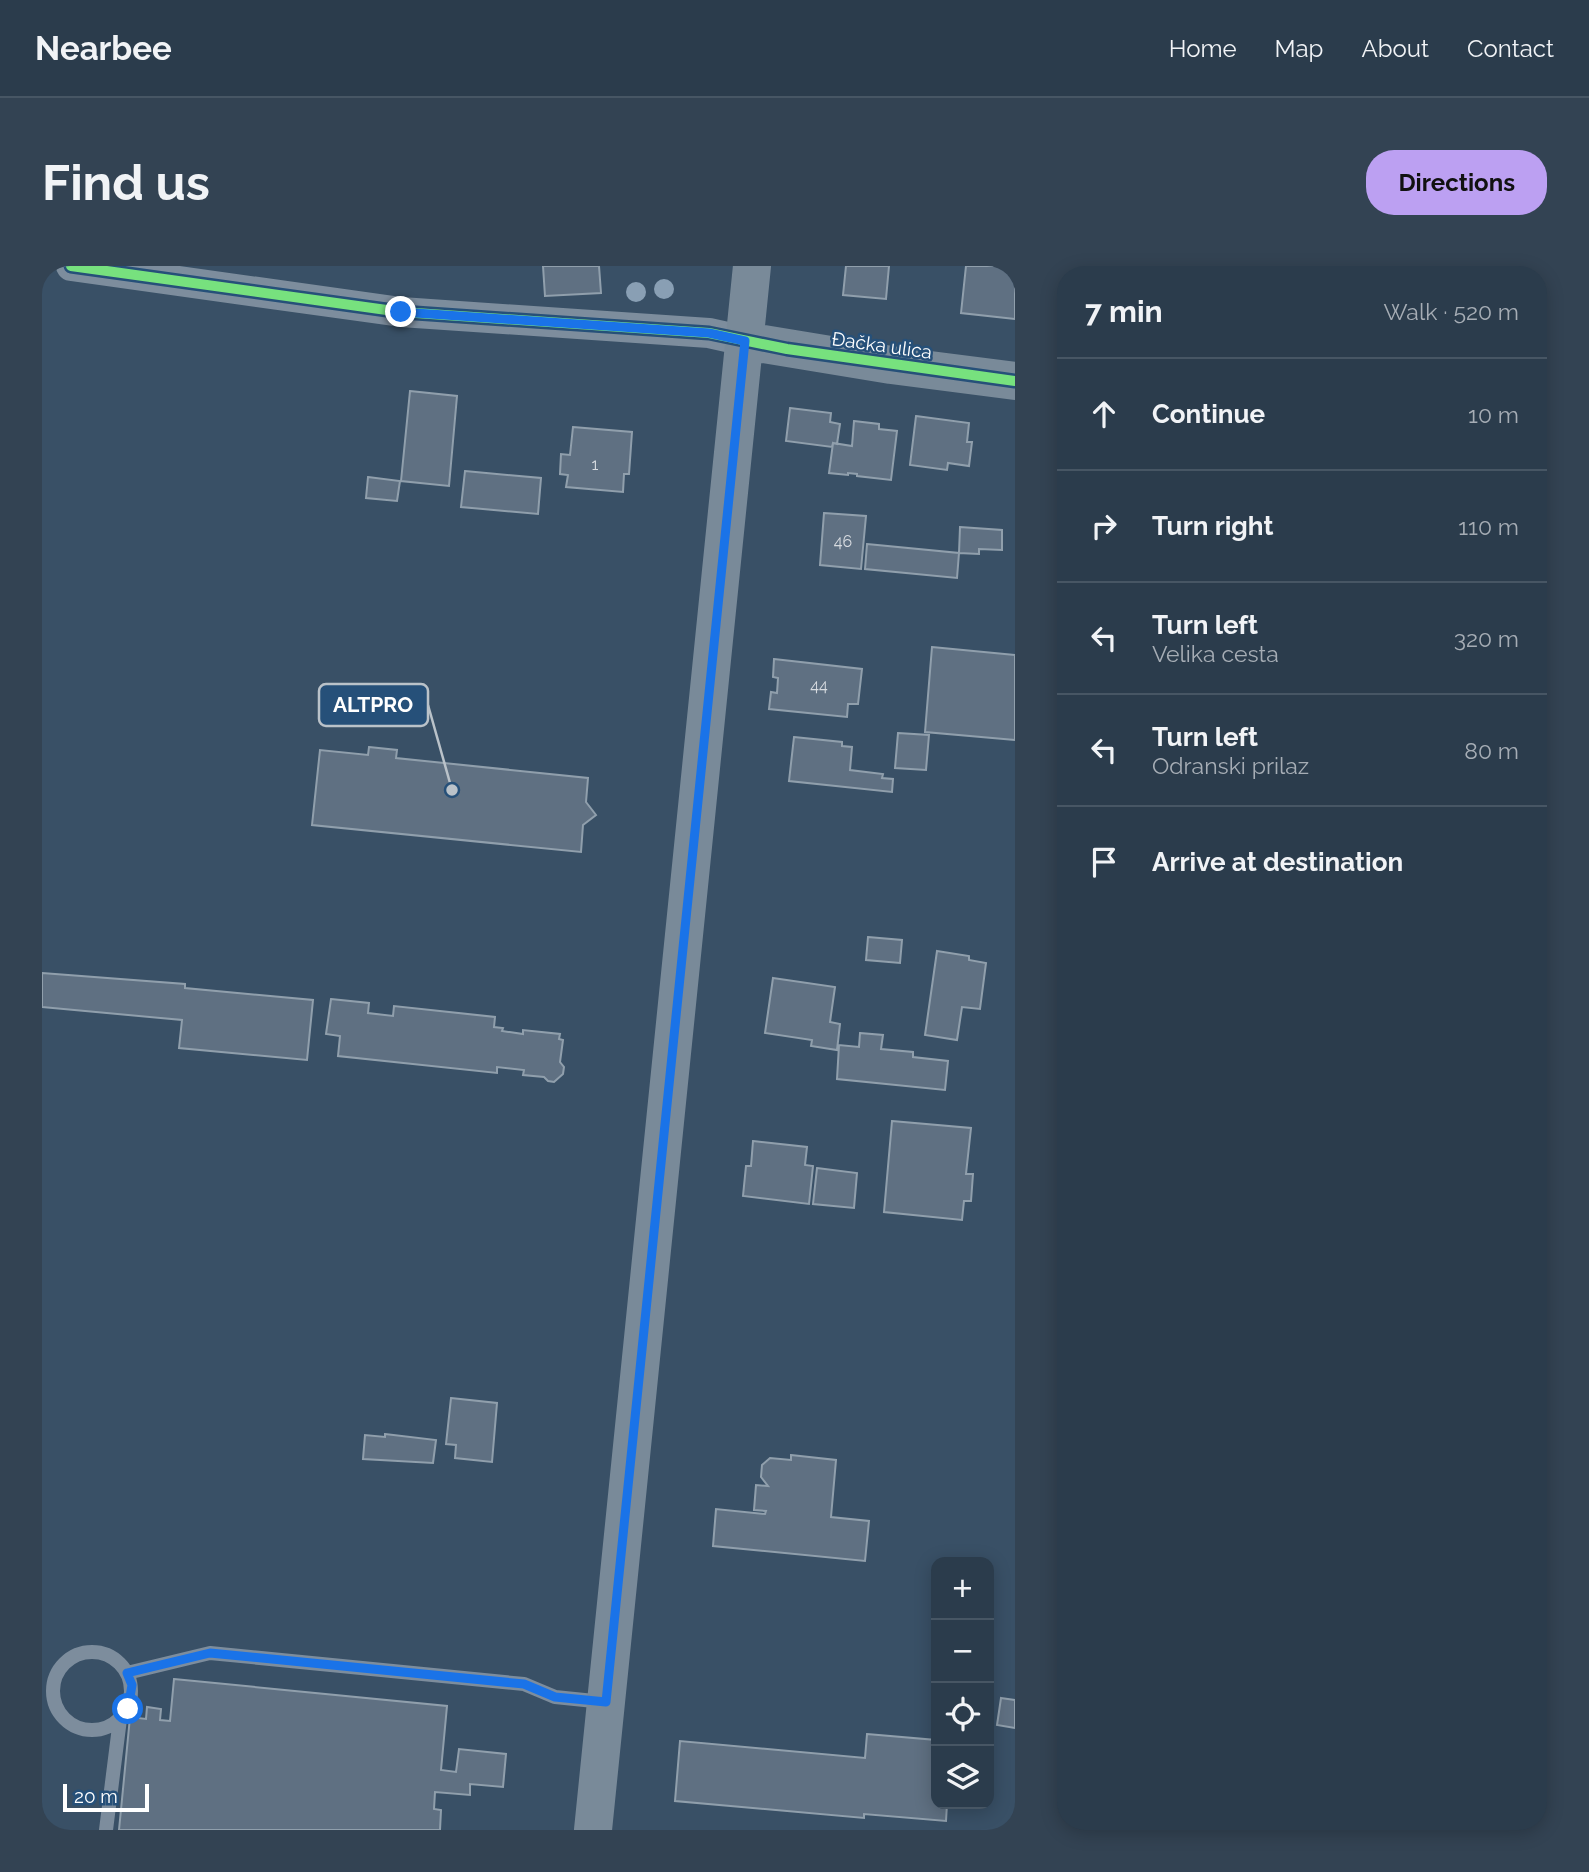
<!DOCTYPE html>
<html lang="en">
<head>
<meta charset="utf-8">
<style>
  body { margin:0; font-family:Raleway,sans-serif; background:#334353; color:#f1f3f6 }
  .controls { position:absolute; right:21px; bottom:21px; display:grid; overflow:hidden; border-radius:14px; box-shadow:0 4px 18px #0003 }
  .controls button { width:63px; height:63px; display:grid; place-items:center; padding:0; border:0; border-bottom:2px solid #475664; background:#2b3c4c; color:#f1f3f6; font:35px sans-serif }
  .scale { position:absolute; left:21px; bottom:18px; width:86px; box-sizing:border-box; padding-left:7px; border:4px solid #fff; border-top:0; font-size:19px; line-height:24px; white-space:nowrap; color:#fff; -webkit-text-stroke:5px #265079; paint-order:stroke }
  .stop { position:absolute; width:21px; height:21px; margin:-16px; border:5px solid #1a73e8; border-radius:50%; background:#fff }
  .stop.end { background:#1a73e8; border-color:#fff; box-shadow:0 2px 7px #0008 }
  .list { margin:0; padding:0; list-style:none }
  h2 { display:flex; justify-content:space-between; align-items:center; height:91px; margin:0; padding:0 28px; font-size:30px }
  h2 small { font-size:23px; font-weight:400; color:#a6adb5 }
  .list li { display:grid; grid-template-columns:46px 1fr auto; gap:21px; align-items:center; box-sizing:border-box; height:112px; padding:0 28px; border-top:2px solid #475664 }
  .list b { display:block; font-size:26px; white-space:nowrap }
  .list p { margin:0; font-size:23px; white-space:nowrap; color:#a6adb5 }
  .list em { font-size:23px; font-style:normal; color:#a6adb5 }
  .icon { flex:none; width:38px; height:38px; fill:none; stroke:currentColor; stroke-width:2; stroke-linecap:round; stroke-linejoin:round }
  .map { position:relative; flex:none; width:973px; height:1564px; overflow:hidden; border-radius:28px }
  header { display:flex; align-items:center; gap:42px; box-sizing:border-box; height:98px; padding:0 35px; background:#2b3c4c; border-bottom:2px solid #475664 }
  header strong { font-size:33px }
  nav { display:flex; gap:38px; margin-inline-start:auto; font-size:24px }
  .intro { display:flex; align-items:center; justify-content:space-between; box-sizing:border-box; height:168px; padding:0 42px }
  h1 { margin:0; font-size:49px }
  .button { padding:18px 32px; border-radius:28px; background:#bca0f2; color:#111; font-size:24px; font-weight:700 }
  main { display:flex; gap:42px; padding:0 42px }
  aside { flex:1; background:#2b3c4c; border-radius:28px; box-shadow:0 4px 18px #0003 }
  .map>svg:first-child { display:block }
</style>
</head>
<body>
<header>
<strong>Nearbee</strong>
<nav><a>Home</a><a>Map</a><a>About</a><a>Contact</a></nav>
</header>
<div class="intro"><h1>Find us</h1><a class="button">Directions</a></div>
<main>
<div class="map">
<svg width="973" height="1564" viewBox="0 0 973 1564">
  <rect width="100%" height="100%" fill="#395066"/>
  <path fill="#5f7082" stroke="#909fac" stroke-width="2" d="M501,0H557L559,27L503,30Z
    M804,0H847L844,33L801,29Z
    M924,0H973V53L919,47Z
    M368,125L415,130L407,220L359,215Z
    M748,142L789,147L788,156L798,158L795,178L791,177L790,181L744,175Z
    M874,150L927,157L925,176H930L927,200L906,197L905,204L868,199Z
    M812,155L837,158V163L855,165L849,214L815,210V208L806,207V209L787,207L791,177L810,180Z
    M531,161L590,166L587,208H582L581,226L524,221L526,209L518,208L519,188L528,189Z
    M423,205L499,212L496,248L419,241Z
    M326,211L358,215L355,235L324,232Z
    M782,247L824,250L819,303L778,299Z
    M918,261L960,264V284L937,283V288L917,287Z
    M825,278L917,287L915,312L823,303Z
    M890,381L973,389V474L883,466Z
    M732,393L820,403L816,438H806L805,451L727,443L729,426L735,427L736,412L731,411Z
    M856,467L887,469L884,504L853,502Z
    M752,471L800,476V480L810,481L808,504L841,508L840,512L851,513L850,526L747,515Z
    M327,481L355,484L354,492L546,512L544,536L554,549L541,559L539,586L270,559L278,484L326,489Z
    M826,671L860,674L858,697L824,694Z
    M895,685L927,690V694L944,697L938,743L920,741L915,774L883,769Z
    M0,707L143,718V722L271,734L265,794L137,782L140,754L0,741Z
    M731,712L793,721L788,756L798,758L795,784L769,780L770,774L723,767Z
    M289,733L327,737L326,747L351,750L352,740L453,751L452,761L461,762L460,765L481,768V764L518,768L517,773L521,774L518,796L522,801L521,808L512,816L506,815L502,811L481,809L482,804L455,801V807L296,790L298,770L284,768Z
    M818,767L841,769L839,783L871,786V791L906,795L903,824L795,813L797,779L817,781Z
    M850,855L929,862L924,908H931L929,935H922L920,954L842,946Z
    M711,875L765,881L763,899L771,900L767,938L701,930L704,900H709Z
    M775,902L815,907L812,942L771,938Z
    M409,1132L455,1137L450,1196L413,1192L414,1179L404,1178Z
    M343,1168L394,1174L391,1197L321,1193L323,1169L343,1171Z
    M749,1189L794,1194L789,1251L827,1255L823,1295L671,1280L674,1243L723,1248L724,1245L712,1244L714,1219L726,1220L719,1211L720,1199L728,1192L749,1194Z
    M132,1413L405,1440L399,1504L414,1506L417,1483L464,1488L461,1521L428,1518V1529L393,1526L392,1543L399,1544L398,1564H77L88,1451L104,1453L105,1441L119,1443L118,1454L128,1455Z
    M959,1432L973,1434V1462L955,1459Z
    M825,1468L894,1474V1538H905L904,1555L822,1548V1552L633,1535L638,1475L823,1492Z"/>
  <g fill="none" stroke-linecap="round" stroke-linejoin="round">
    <path stroke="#7d8d9d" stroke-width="14" d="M11 1425a39 39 0 1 1 78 0a39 39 0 1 1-78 0Z
      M85,1407L168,1387L482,1418L513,1431L562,1436
      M64,1564L78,1453"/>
    <path stroke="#7d8d9d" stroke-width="30" d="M29,0L359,46L667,67L703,75"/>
    <path stroke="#798a99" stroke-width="38" d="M703,75L849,99L973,115
      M551,1564L710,0"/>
    <defs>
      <path id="cycleway" d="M29,0L359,46L667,67L745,83L973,115"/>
    </defs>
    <use href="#cycleway" stroke="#265079" stroke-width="15"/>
    <use href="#cycleway" stroke="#77e17e" stroke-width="10"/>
  </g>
  <g fill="#899fb4">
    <circle cx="622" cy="23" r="10"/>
    <circle cx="594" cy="26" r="10"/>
  </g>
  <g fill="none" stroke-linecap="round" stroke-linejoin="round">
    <path stroke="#1a73e8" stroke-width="9" d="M86,1443L90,1419L85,1407L168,1387L482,1418L513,1431L564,1436L703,75L667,67L359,46"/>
  </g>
  <g text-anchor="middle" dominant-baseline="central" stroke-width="5" stroke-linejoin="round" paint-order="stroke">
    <g font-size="16" fill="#d7dbe0">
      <text x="553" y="198">1</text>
      <text x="801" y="275">46</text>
      <text x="777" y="419">44</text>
    </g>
    <g font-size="19" fill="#fff" stroke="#265079">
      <text transform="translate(840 79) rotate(8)">Đačka ulica</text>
    </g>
  </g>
  <path fill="none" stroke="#bac2c9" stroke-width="2.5" d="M410 524L386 439"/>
  <circle fill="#bac2c9" stroke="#265079" stroke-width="2.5" cx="410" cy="524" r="7"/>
  <rect fill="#265079" stroke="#bac2c9" stroke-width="2.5" x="277" y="418" width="109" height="42" rx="7"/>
  <g font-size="21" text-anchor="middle" font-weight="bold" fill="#fff">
    <text x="331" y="446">ALTPRO</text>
  </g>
</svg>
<div class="controls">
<button>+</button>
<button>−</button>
<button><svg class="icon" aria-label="locate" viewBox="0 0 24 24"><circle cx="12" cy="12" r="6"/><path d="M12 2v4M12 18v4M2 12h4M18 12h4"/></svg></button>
<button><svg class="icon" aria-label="layers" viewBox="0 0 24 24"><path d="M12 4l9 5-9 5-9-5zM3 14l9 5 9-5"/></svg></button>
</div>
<div class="scale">20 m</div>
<div class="stop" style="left:86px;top:1443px"></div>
<div class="stop end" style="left:359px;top:46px"></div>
</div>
<aside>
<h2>7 min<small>Walk · 520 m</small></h2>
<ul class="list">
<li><svg class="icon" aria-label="ahead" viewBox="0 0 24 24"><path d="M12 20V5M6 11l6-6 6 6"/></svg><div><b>Continue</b></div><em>10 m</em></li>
<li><svg class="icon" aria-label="right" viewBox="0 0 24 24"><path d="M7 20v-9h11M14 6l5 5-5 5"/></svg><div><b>Turn right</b></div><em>110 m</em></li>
<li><svg class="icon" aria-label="left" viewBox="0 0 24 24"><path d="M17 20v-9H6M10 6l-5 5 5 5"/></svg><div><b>Turn left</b><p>Velika cesta</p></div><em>320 m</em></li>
<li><svg class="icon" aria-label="left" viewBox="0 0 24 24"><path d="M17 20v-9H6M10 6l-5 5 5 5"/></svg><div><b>Turn left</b><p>Odranski prilaz</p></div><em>80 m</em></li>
<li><svg class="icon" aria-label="arrive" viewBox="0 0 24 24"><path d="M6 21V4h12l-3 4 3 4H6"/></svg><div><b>Arrive at destination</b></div></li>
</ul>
</aside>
</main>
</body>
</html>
